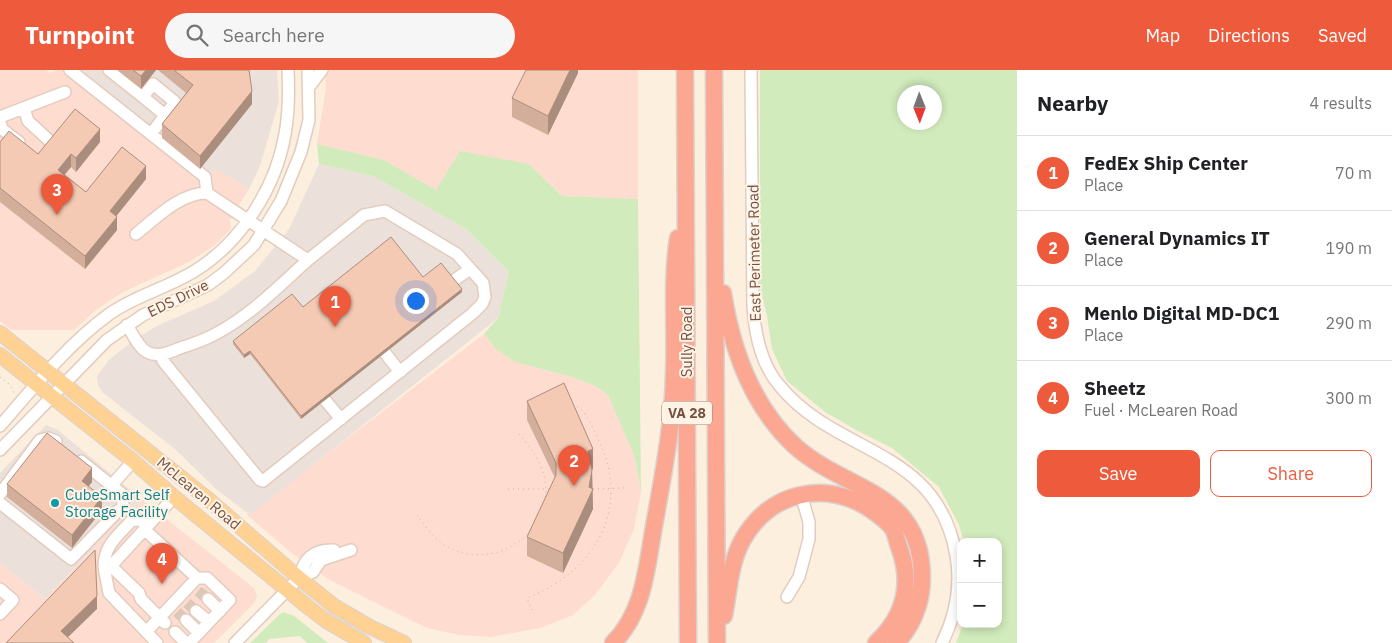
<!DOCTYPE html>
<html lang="en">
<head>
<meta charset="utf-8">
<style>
  body { margin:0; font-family:"IBM Plex Sans",sans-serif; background:#f6f6f6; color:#202124 }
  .controls { position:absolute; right:15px; bottom:15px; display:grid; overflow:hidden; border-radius:10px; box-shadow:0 2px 8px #0003 }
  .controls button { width:45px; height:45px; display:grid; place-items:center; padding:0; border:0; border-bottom:1px solid #e0e0e0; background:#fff; color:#202124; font:25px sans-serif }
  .compass { position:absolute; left:897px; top:15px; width:45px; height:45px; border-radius:50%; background:#fff; box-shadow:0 2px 8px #0003; rotate:179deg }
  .you { position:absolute; left:415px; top:230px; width:18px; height:18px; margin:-12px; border:4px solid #fff; border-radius:50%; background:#1a73e8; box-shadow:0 0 0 8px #1a73e833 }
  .badge { display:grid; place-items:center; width:32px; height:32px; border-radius:50%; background:#ee5b3c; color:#fff; font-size:16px; font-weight:700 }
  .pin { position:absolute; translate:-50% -41px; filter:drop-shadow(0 1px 2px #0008) }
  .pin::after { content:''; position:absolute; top:26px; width:18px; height:15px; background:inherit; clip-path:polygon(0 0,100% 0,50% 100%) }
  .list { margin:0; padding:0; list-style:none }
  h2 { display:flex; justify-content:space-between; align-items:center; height:65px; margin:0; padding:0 20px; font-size:21px }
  h2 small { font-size:16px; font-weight:400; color:#757577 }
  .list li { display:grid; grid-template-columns:32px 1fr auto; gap:15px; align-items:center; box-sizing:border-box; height:75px; padding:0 20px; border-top:1px solid #e0e0e0 }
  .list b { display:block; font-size:19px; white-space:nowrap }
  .list p { margin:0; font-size:16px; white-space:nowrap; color:#757577 }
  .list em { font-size:16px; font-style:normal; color:#757577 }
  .actions { display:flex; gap:10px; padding:15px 20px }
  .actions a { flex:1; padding:11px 0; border:1px solid #ee5b3c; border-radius:10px; text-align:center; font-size:18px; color:#ee5b3c }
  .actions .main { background:#ee5b3c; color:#fff }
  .icon { flex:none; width:28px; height:28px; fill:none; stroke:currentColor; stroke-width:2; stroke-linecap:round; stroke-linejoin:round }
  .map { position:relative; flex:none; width:1017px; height:573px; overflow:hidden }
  header { display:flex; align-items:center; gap:30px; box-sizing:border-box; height:70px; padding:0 25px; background:#ee5b3c; color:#fff }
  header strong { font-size:24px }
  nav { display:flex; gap:28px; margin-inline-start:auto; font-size:18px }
  .search { width:350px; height:45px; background:#f6f6f6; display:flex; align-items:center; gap:12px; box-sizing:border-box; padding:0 18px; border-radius:28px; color:#757577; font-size:19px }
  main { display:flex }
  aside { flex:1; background:#fff }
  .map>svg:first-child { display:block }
</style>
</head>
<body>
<header>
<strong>Turnpoint</strong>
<div class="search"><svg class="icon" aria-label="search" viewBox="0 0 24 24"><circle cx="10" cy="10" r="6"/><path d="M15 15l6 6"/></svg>Search here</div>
<nav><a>Map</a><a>Directions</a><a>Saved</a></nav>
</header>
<main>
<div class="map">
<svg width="1017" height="573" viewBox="0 0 1017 573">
  <rect width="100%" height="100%" fill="#fdefde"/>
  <path fill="#fedcd0" d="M0,0H46L50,3L58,0H78L208,104L217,101L223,103L249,119L230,150L231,159L215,175L189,192L123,222L97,239L74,260H11L0,251Z
    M325,0H638V129L562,126L529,94L436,120L384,90L317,74L326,18Z
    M484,264L496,279L515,292L572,307L595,316L608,325L635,388L641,422L634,459L619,493L595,525L573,545L540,558L491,567L459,565L427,558L372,531L330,510L293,484L247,445Z
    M141,429L254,518L257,525L255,532L214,573H0V493L45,529Z"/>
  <path fill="#ebe1da" d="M78,0H277L279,31L260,96L249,119L223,103L217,101L208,104Z
    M319,94L373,106L466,159L509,202L498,248L250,445L215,418L176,380L102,322L98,315L97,306L109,290L136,268L159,255L214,231L255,201L289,159Z
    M46,355L58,360L141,429L45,529L0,493V403Z"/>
  <path fill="#d1ebbc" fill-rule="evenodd" d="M760,0H1017V573H956L963,554H998V472H964L959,455L939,417L892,378L858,361L825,342L787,311L772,279L767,246L760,217ZM934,22V52H904V22Z
    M317,74L384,90L436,120L460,81L529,94L562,126L638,129L641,422L635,388L608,325L595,316L572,307L515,292L496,279L484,264L498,248L509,202L466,159L373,106L319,94Z
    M284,542L294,546L328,573H307L300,566L269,569L266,573H250L280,544Z"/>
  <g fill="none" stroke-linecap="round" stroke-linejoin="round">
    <path stroke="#dbc8b8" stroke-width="11" stroke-dasharray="11 5.5" stroke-linecap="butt" d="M198,521L208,529
      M187,533L196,541
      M177,542L186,550"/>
    <defs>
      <path id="minor" d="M70,0L205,107L207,123
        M109,0L143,27
        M751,0L753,237C755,264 761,294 779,315C836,386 937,376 956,485C961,515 956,545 942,573
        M309,17L322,0
        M24,38L28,51L55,76
        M0,47L65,22
        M0,52L2,59L19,72
        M151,64L175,32L153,14L143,27L165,45
        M453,211L470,199
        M127,255C132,263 138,277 147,282C158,288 170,282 180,278C193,274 207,269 219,262C252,244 280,215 308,190L207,123C180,123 156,148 136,164
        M385,283L400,302
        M161,284L163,291L260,410L263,411L473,243L482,234L485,227L483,213L457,184L385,141L364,145L308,190
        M325,330L341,349
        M0,356C34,317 66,276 108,245C134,226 165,219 193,202C240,174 276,118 285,64C289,43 289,22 288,0
        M0,380L107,270L143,245L208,215L224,203L254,175L281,131L301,82L309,50L308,0
        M111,416L133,391
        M0,424L40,370L48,368L56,371
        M0,433L71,489L123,436L122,424L81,391
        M144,459L197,508L146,562
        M111,496L139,523L141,529L165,553
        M104,497C104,475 118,466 132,450L151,451
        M299,508C304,489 313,479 334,480
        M0,519L13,530L0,544
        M787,527L799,507L809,469V452L801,424
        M208,529L220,541
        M196,541L209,552
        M186,550L199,563
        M175,562L186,573
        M193,569L230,530L207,508H197
        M157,573L109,523L104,497L111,496L174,427
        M235,573L299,508L313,502L321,490L351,480"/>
      <path id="major" d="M0,263L209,430L299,508L334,536L368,556L404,573
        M0,285L133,391L174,427L308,537L325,550L364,573"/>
      <path id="highway" d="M685,0L688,573
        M714,0L717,573
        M723,223C732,280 752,337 796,377C847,422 922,420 922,508C922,532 913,556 896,573
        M724,546C729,520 730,492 743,469C770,423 822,410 867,437C876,443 887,450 893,459C896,464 897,472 899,477C913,514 904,547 876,573
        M613,573C643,543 646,502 653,462C662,410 673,357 674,304C676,259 671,213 678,168"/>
    </defs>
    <use href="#minor" stroke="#e3ccbd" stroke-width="14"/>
    <use href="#major" stroke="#dbd2cf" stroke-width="16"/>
    <use href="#highway" stroke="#dbd2cf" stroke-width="19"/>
    <path stroke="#d8ae98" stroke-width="1" stroke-dasharray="1 4" stroke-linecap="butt" d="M0,307L9,314L14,323
      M519,364C535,383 549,402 545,428
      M508,419H549
      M593,419L624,418
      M417,445C425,455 432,467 443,474C471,493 509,486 530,461
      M532,540L527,528C596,501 632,438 598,369C592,357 587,340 574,335"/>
    <use href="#minor" stroke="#fff" stroke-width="11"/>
    <use href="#major" stroke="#ffd193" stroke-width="14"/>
    <use href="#highway" stroke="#fba791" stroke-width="16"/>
  </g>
  <path fill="#d2ae9b" d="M117,0H156L141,19Z
    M158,0H249L252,34L200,99L162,68V54L186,23Z
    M578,0V3L548,65L512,47V28Z
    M0,72L38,84L100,72L76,102L71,97L64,105L86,122L146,109L116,146L117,160L85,199L0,132Z
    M423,207L462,222L301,349L250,284L244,288L233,274V271L303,237Z
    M527,331L593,399H592L593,439L563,503L527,486V467L555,408L527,350Z
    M92,412L89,416L102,440L72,478L7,427V414Z"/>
  <path fill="#ab8d7e" d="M146,0H156L141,19V6Z
    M570,0H578V3L548,65V46Z
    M252,21V34L200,99V86Z
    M100,59V72L76,102V88Z
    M71,84V97L58,113V100Z
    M146,96V109L110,154V141Z
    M117,147V160L85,199V186Z
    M462,219V222L301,349V346Z
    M250,281V284L244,288V285Z
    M593,379V399L588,401V381Z
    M92,398V412L82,424V411Z
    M592,400L593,439L563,503V483L589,417Z
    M102,427V440L72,478V465Z
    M97,526V539L62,573L61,561Z"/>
  <path fill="#f4cab4" stroke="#ab8d7e" d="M133,0H146L141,6Z
    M174,0H249L252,21L200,86L162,54L193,15Z
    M526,0H570L548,46L512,28Z
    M75,39L100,59L76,88L71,84L58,100L86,122L122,77L146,96L110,141L117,147L85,186L0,118V72L9,61L38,84Z
    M391,167L423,207L441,193L462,219L301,346L250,281L244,285L233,271L292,224L303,237Z
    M564,313L593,379L588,381L592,400L589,417L593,419L563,483L527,467L556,405V393L527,331Z
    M47,363L92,398L82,411L102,427L72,465L7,414Z
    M95,480L97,526L61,561L74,573H6Z"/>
  <circle fill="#0f9aa8" stroke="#fff3e5" stroke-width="2" cx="55" cy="433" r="5"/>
  <g text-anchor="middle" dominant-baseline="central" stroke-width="4" stroke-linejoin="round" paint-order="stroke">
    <rect fill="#fff3e5" stroke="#9e8375" stroke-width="1" x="662" y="331.5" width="50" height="23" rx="4"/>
    <g font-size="14" font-weight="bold" fill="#745345">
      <text x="687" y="343">VA 28</text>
    </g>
    <g font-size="15" fill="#745345" stroke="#fff3e5">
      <text transform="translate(754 183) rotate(-91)">East Perimeter Road</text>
      <text transform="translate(178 228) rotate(-26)">EDS Drive</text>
      <text transform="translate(686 272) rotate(-90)">Sully Road</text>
      <text transform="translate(199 423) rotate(40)">McLearen Road</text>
    </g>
    <g font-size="15" fill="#0d838f" stroke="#fff3e5" text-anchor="start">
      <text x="65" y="424">CubeSmart Self<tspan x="65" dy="17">Storage Facility</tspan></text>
    </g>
  </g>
</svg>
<div class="controls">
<button>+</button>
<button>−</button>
</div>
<svg class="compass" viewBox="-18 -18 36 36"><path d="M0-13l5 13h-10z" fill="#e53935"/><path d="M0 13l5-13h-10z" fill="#757577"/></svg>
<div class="you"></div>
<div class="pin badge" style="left:335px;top:257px">1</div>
<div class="pin badge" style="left:574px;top:416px">2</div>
<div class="pin badge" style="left:57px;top:145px">3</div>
<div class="pin badge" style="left:162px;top:514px">4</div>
</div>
<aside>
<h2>Nearby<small>4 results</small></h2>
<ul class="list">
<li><span class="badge">1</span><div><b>FedEx Ship Center</b><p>Place</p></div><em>70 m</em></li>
<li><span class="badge">2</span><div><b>General Dynamics IT</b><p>Place</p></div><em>190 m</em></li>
<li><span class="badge">3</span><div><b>Menlo Digital MD-DC1</b><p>Place</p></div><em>290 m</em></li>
<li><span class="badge">4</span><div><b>Sheetz</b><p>Fuel · McLearen Road</p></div><em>300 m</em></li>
</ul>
<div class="actions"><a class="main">Save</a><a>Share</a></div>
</aside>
</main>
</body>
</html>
